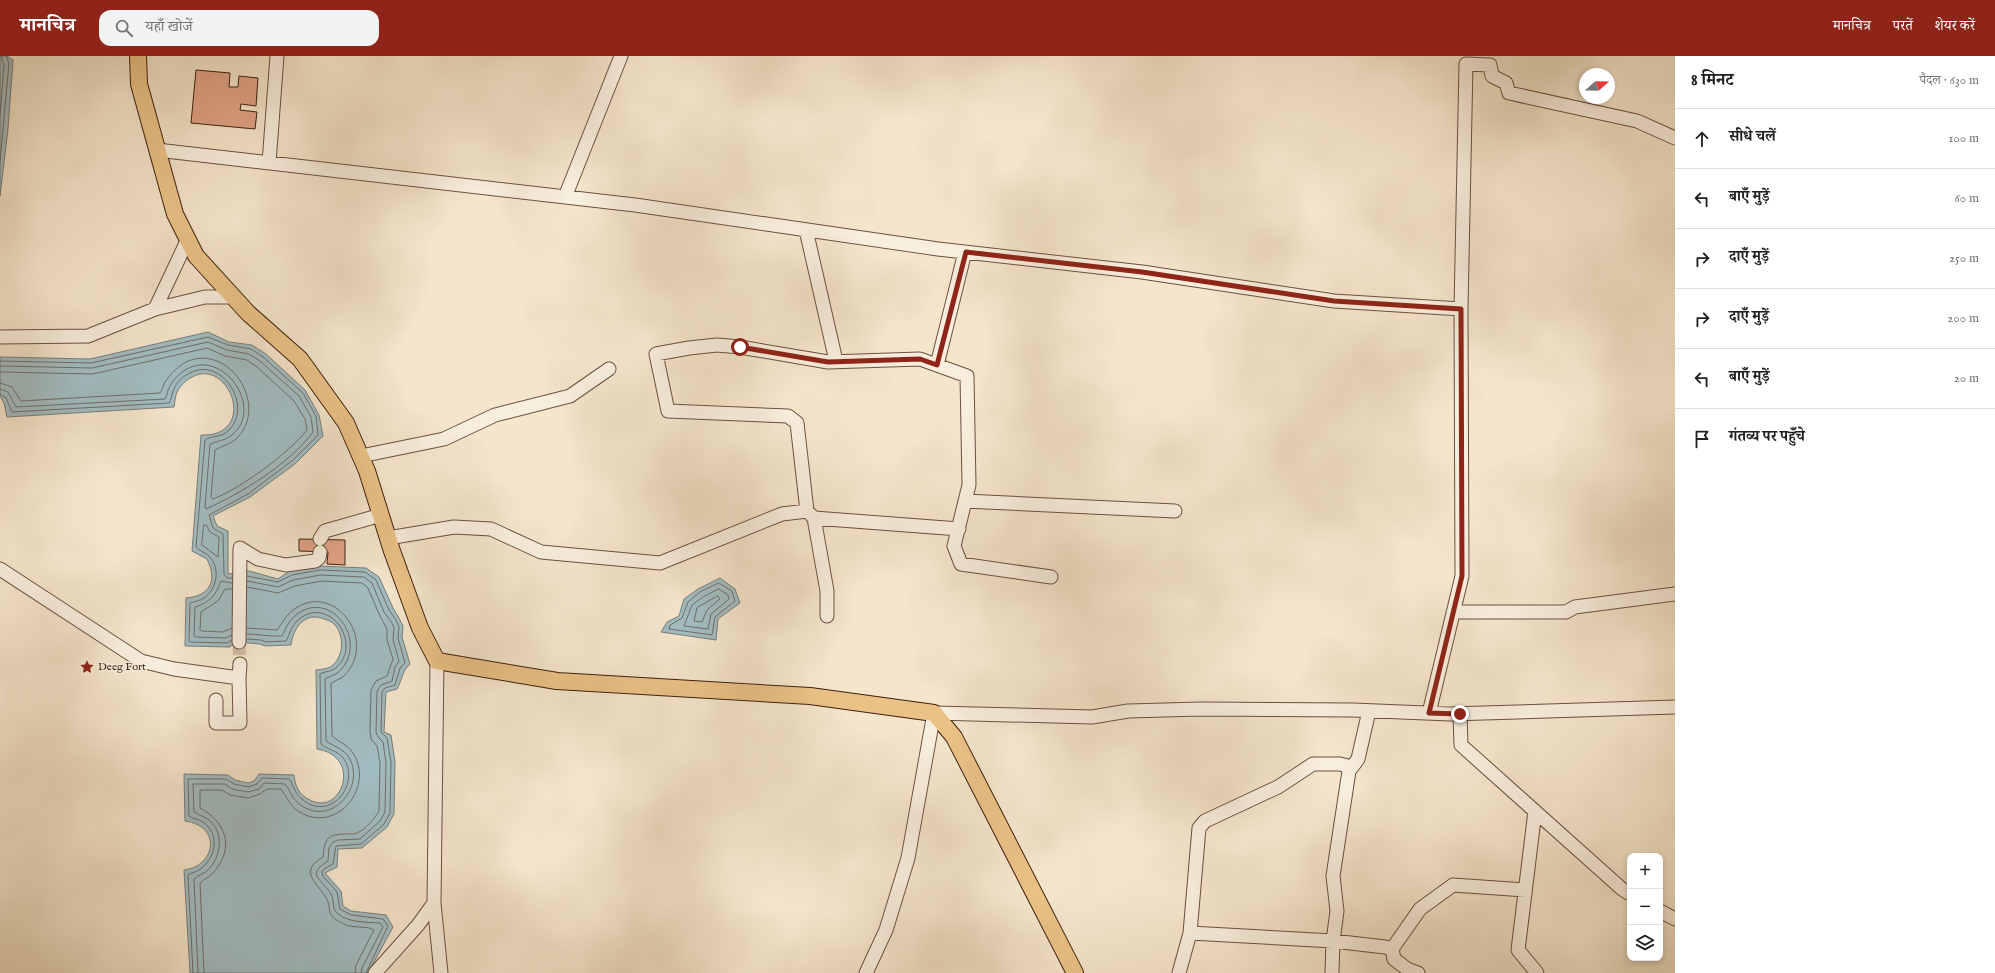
<!DOCTYPE html>
<html lang="hi">
<head>
<meta charset="utf-8">
<style>
  body { margin:0; font-family:"IM FELL English","Noto Serif Devanagari",serif; background:#f2f2f2; color:#202124 }
  .controls { position:absolute; right:12px; bottom:12px; display:grid; overflow:hidden; border-radius:8px; box-shadow:0 2px 6px #0003 }
  .controls button { width:36px; height:36px; display:grid; place-items:center; padding:0; border:0; border-bottom:1px solid #e0e0e0; background:#fff; color:#202124; font:20px sans-serif }
  .compass { position:absolute; left:1579px; top:12px; width:36px; height:36px; border-radius:50%; background:#fff; box-shadow:0 2px 6px #0003; rotate:70deg }
  .stop { position:absolute; width:12px; height:12px; margin:-9px; border:3px solid #8f2418; border-radius:50%; background:#fff }
  .stop.end { background:#8f2418; border-color:#fff; box-shadow:0 1px 4px #0008 }
  .list { margin:0; padding:0; list-style:none }
  h2 { display:flex; justify-content:space-between; align-items:center; height:52px; margin:0; padding:0 16px; font-size:17px }
  h2 small { font-size:13px; font-weight:400; color:#757577 }
  .list li { display:grid; grid-template-columns:26px 1fr auto; gap:12px; align-items:center; box-sizing:border-box; height:60px; padding:0 16px; border-top:1px solid #e0e0e0 }
  .list b { display:block; font-size:15px; white-space:nowrap }
  .list em { font-size:13px; font-style:normal; color:#757577 }
  .icon { flex:none; width:22px; height:22px; fill:none; stroke:currentColor; stroke-width:2; stroke-linecap:round; stroke-linejoin:round }
  .map { position:relative; flex:none; width:1675px; height:917px; overflow:hidden }
  header { display:flex; align-items:center; gap:24px; box-sizing:border-box; height:56px; padding:0 20px; background:#8f2418; color:#fff }
  header strong { font-size:19px }
  nav { display:flex; gap:22px; margin-inline-start:auto; font-size:14px }
  .search { width:280px; height:36px; background:#f2f2f2; display:flex; align-items:center; gap:10px; box-sizing:border-box; padding:0 14px; border-radius:12px; color:#757577; font-size:15px }
  main { display:flex }
  aside { flex:1; background:#fff }
  .map>svg:first-child { display:block }
</style>
</head>
<body>
<header>
<strong>मानचित्र</strong>
<div class="search"><svg class="icon" aria-label="search" viewBox="0 0 24 24"><circle cx="10" cy="10" r="6"/><path d="M15 15l6 6"/></svg>यहाँ खोजें</div>
<nav><a>मानचित्र</a><a>परतें</a><a>शेयर करें</a></nav>
</header>
<main>
<div class="map">
<svg width="1675" height="917" viewBox="0 0 1675 917">
  <rect width="100%" height="100%" fill="#f4e5cb"/>
  <filter id="stains"><feTurbulence type="fractalNoise" baseFrequency=".005" numOctaves="4"/><feColorMatrix values="0 0 0 0 .2 0 0 0 0 .09 0 0 0 0 .02 0 0 0 .5 -.17"/></filter>
  <radialGradient id="worn" r=".72"><stop offset=".6" stop-color="#630" stop-opacity="0"/><stop offset="1" stop-color="#630" stop-opacity=".3"/></radialGradient>
  <path fill="#a1bcc1" stroke="#797d7a" d="M0,0H7L13,4L8,73L0,140Z
    M208,276L229,286L252,289L266,298L305,334L319,359L323,380L295,408L250,441L213,460L217,470L228,475V518L249,515L278,523L290,515L319,510L366,512L379,521L393,552L399,562L403,570L402,581L410,608C402,615 402,624 397,633L386,636L384,676L391,679L395,706L394,758L387,771L362,792L338,793L337,811L325,817L341,835L343,850L351,855L386,859L393,871L368,917H190L184,814C216,810 222,770 185,765L184,718L228,719L235,724L248,727L254,725L259,718L294,719C295,730 299,739 310,744C342,761 363,700 317,693L316,614C322,613 329,613 333,609C344,599 344,579 335,569C332,566 328,564 324,563C305,555 293,572 291,589L265,590L260,588L239,586L233,587L230,591L185,590L186,542C210,540 218,525 207,503L192,495L201,379C206,379 212,379 217,377C253,364 225,303 192,321C186,324 180,330 177,336C175,341 175,346 174,351L7,361L4,347L0,340V301L90,303Z
    M720,522L735,533L740,547L718,563L716,584L661,576L667,566L679,560L684,543L698,533Z"/>
  <g fill="none" stroke-linecap="round" stroke-linejoin="round">
    <path stroke="#706d68" stroke-width="1" d="M0,59L4,9L1,0
      M0,106L9,7L6,0
      M0,305L91,307L208,281L228,289L251,293L263,301L303,337L316,360L318,379L293,404L248,438L209,459L213,472L223,478L224,518L227,522H232
      M0,310L92,312L208,286L227,294L249,298L260,305L299,340L311,361L313,376C289,408 242,437 206,453L205,451L210,388C216,385 225,385 232,379C265,352 223,291 185,314C179,318 172,325 169,332C167,336 167,340 165,343L16,351L8,336L0,333
      M0,316L93,318L207,292L225,300L247,304L256,310L294,345L305,363L307,374C289,397 240,433 213,443L211,441L215,394C222,390 230,388 236,383C271,350 228,284 184,307C176,312 170,319 165,326C163,330 162,334 160,337L21,345L12,331L0,327
      M0,338L6,342L12,356L169,347C172,344 171,338 174,333C176,327 182,321 188,318C220,298 254,349 229,374C222,382 212,379 205,384L196,491C199,495 205,496 209,500C221,512 217,533 204,542C200,545 195,545 190,547L189,585L191,586L227,587L232,584
      M204,469H206L210,476L219,481L218,501L202,489Z
      M247,520L278,526L292,519L320,514L365,516L376,524L389,554L396,564L399,571L398,582L405,607L400,612L395,629L385,632L382,636L381,676L387,682L391,706L390,757L384,768L361,788L336,790L333,808L324,813L322,816L323,820L337,836L340,853L351,859L383,863L388,870L366,917
      M247,525L278,531L293,524L320,519L364,521L372,527L384,556L392,567L394,572L393,584L399,605L395,611L392,625L381,629L377,635L376,676L378,681L383,686L386,707L385,756L380,765L360,783L338,784L333,786L329,792L328,805C305,819 322,823 331,838C335,844 331,853 338,858C350,867 366,866 380,867L383,871L362,912L361,917
      M719,527L732,535L735,545L715,561L712,579L669,573L670,569L682,562L688,546L700,536Z
      M247,531L278,537L295,530L321,525L362,527L368,532L379,558L387,573V584L393,603L387,620L376,625L371,634L370,675L371,683L377,690L380,707L379,755C375,762 365,774 357,777C355,778 351,778 348,778C328,778 325,781 323,801C299,815 315,825 325,840C334,853 322,858 344,868C353,873 366,869 374,874L356,909L355,917
      M719,533L728,539L729,543L711,558L708,573L684,570L692,549L703,541Z
      M718,540L720,543L707,554L702,566L694,565L697,552Z
      M232,572L223,576L202,575L200,574L201,556L218,545L225,533H232
      M232,579L226,582L196,581L194,580L195,551C210,546 216,539 221,525L232,527
      M193,917L188,819C192,816 198,816 202,812C216,800 220,778 203,766C199,763 193,763 189,760L188,723H226L234,728L248,731L257,728L262,722L289,723C294,729 294,737 302,743C329,767 361,729 344,703C338,694 327,694 321,688L320,618C325,615 332,616 337,611C363,586 328,538 298,564C291,570 290,578 286,585L266,586L261,584L247,583
      M198,917L194,823C198,819 204,818 209,813C220,801 224,780 212,767C207,761 200,760 194,756L193,728H225L232,733L248,736L259,733L264,727L285,728C290,734 292,742 298,747C330,774 368,730 348,700C342,692 333,690 326,685L325,623C330,620 336,619 341,614C369,582 328,531 295,560C288,565 286,573 282,580C270,581 259,578 247,578
      M204,917L200,827C204,823 210,821 214,816C235,791 226,766 200,752V734H222L230,739L248,742L260,738L267,733H281C286,740 289,747 295,753C333,782 376,733 353,697C348,689 339,686 332,680L331,627C335,625 340,623 344,620C380,584 332,522 292,555C285,560 282,568 277,574L247,572"/>
  </g>
  <path fill="#e0a385" stroke="#3e1e10" d="M196,14L230,17L229,31H238L239,20L258,22L256,50L241,48L240,54L257,56L255,73L191,67Z
    M299,483L345,484V509L327,508L328,496L299,495Z"/>
  <g fill="none" stroke-linecap="round" stroke-linejoin="round">
    <path stroke="#d0bda6" stroke-width="13" stroke-dasharray="13 6" stroke-linecap="butt" d="M239,586L240,608"/>
    <defs>
      <path id="minor" d="M157,94L635,149L938,193L1142,216L1334,245L1461,253
        M269,107L277,0
        M565,141L621,0
        M806,174L836,305
        M155,253L188,183
        M0,281L88,280L155,253L176,248L205,241H233
        M937,309L965,196
        M361,400L444,383L495,359L570,340L609,313
        M965,445L1175,455
        M814,462L827,535V560
        M959,473L814,462L807,455L797,367L788,360L668,355L656,298L689,292L717,289L740,291L828,306L920,303L967,320L969,429L954,490L961,508L1051,521
        M388,482L454,471L491,473L541,496L660,507L782,458L807,455
        M320,483L325,475L381,459
        M0,513L141,605L174,613L239,622L240,608
        M1453,556H1566L1575,551L1675,538
        M239,586L240,492L258,503L286,509L315,505L319,502L320,496
        M216,644V667H240L239,622
        M1429,657L1462,520L1461,253L1466,8L1490,9L1492,20L1506,27L1509,37L1637,65L1675,82
        M1460,658L1461,689L1622,833L1630,838
        M1535,755L1518,894L1537,917
        M434,847L441,917
        M1660,855L1675,863
        M1190,877L1333,885L1385,891L1392,893L1394,903L1407,913L1418,917
        M1392,893L1420,853L1453,829L1525,834
        M375,917L418,869L434,847L437,605
        M866,917L886,874L908,802L934,657L1092,661L1128,655L1201,653L1353,654L1450,658L1675,651
        M1179,917L1190,877L1199,772L1205,765L1278,731L1313,708H1340L1351,711
        M1332,917L1333,885L1337,855L1333,820L1349,715L1358,703L1369,655"/>
      <path id="major" d="M138,0L139,28L175,158L196,200L248,257L300,303L346,367L367,415L392,495L420,572L437,605L557,625L810,640L934,657L954,681L1075,917"/>
    </defs>
    <use href="#minor" stroke="#6c503f" stroke-width="15"/>
    <use href="#major" stroke="#3e1e10" stroke-width="18"/>
    <use href="#minor" stroke="#f8eedd" stroke-width="13"/>
    <use href="#major" stroke="#eac286" stroke-width="16"/>
  </g>
  <g fill="none" stroke-linecap="round" stroke-linejoin="round">
    <path stroke="#8f2418" stroke-width="5" d="M740,291L828,306L920,303L937,309L966,196L1142,216L1334,245L1461,253L1462,520L1429,657L1460,658"/>
  </g>
  <defs>
    <symbol id="sight-bare" viewBox="-9 -9 18 18"><path d="M0-6L1.8-2.2L6-1.7L2.9 1.2L3.7 5.4L0 3.3L-3.7 5.4L-2.9 1.2L-6-1.7L-1.8-2.2Z" fill="#8f2418" stroke="#f8eedd" stroke-width="2.5" paint-order="stroke"/></symbol>
  </defs>
  <g fill-rule="evenodd">
    <use href="#sight-bare" x="77" y="601" width="20" height="20"/>
  </g>
  <g text-anchor="middle" dominant-baseline="central" stroke-width="3" stroke-linejoin="round" paint-order="stroke">
    <g font-size="11" fill="#3e1e10" stroke="#f8eedd" text-anchor="start">
      <text x="98" y="611">Deeg Fort</text>
    </g>
  </g>
  <rect width="100%" height="100%" filter="url(#stains)"/>
  <rect width="100%" height="100%" fill="url(#worn)"/>
</svg>
<div class="controls">
<button>+</button>
<button>−</button>
<button><svg class="icon" aria-label="layers" viewBox="0 0 24 24"><path d="M12 4l9 5-9 5-9-5zM3 14l9 5 9-5"/></svg></button>
</div>
<svg class="compass" viewBox="-18 -18 36 36"><path d="M0-13l5 13h-10z" fill="#e53935"/><path d="M0 13l5-13h-10z" fill="#757577"/></svg>
<div class="stop" style="left:740px;top:291px"></div>
<div class="stop end" style="left:1460px;top:658px"></div>
</div>
<aside>
<h2>8 मिनट<small>पैदल · 630 m</small></h2>
<ul class="list">
<li><svg class="icon" aria-label="ahead" viewBox="0 0 24 24"><path d="M12 20V5M6 11l6-6 6 6"/></svg><div><b>सीधे चलें</b></div><em>100 m</em></li>
<li><svg class="icon" aria-label="left" viewBox="0 0 24 24"><path d="M17 20v-9H6M10 6l-5 5 5 5"/></svg><div><b>बाएँ मुड़ें</b></div><em>60 m</em></li>
<li><svg class="icon" aria-label="right" viewBox="0 0 24 24"><path d="M7 20v-9h11M14 6l5 5-5 5"/></svg><div><b>दाएँ मुड़ें</b></div><em>250 m</em></li>
<li><svg class="icon" aria-label="right" viewBox="0 0 24 24"><path d="M7 20v-9h11M14 6l5 5-5 5"/></svg><div><b>दाएँ मुड़ें</b></div><em>200 m</em></li>
<li><svg class="icon" aria-label="left" viewBox="0 0 24 24"><path d="M17 20v-9H6M10 6l-5 5 5 5"/></svg><div><b>बाएँ मुड़ें</b></div><em>20 m</em></li>
<li><svg class="icon" aria-label="arrive" viewBox="0 0 24 24"><path d="M6 21V4h12l-3 4 3 4H6"/></svg><div><b>गंतव्य पर पहुँचे</b></div></li>
</ul>
</aside>
</main>
</body>
</html>
